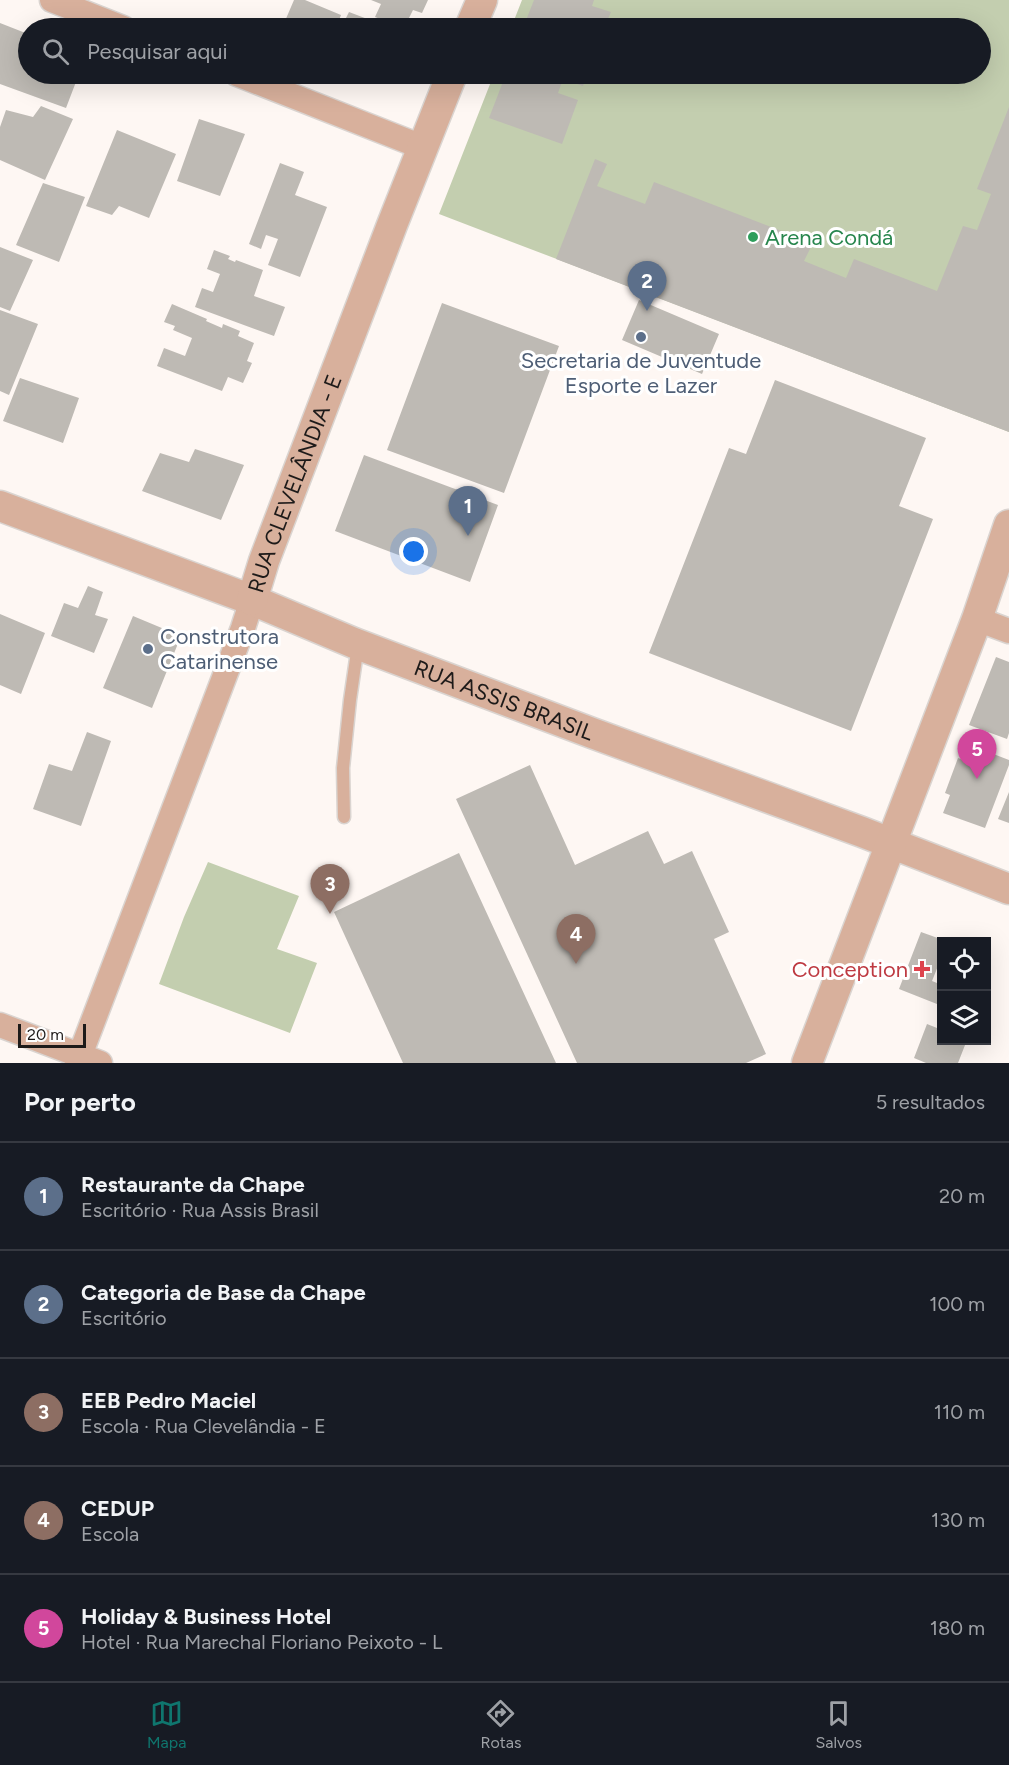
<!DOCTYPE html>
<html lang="pt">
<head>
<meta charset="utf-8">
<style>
  body { margin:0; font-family:Figtree,sans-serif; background:#20242c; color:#f1f3f6 }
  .controls { position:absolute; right:18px; bottom:18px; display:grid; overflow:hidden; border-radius:0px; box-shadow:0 6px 24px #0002 }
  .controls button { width:54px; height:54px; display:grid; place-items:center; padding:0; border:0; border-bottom:2px solid #363941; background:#171b24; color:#f1f3f6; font:30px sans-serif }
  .scale { position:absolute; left:18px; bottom:15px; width:68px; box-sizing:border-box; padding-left:6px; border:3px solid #1d1a19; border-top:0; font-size:16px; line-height:21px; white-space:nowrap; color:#1d1a19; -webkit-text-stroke:4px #fff; paint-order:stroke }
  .you { position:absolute; left:414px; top:552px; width:21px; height:21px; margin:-15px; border:4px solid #fff; border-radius:50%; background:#1a73e8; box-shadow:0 0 0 9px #1a73e833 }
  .badge { display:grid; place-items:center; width:39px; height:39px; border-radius:50%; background:#0f766e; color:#fff; font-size:20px; font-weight:700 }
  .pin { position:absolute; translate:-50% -50px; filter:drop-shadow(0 2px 3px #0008) }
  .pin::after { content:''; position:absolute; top:32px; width:21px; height:18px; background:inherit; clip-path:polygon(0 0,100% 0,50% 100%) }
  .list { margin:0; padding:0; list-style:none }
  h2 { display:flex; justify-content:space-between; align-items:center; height:78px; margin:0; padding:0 24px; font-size:26px }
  h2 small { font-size:20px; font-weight:400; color:#9ea1a6 }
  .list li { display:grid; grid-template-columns:39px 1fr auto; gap:18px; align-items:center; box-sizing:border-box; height:108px; padding:0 24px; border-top:2px solid #363941 }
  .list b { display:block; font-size:22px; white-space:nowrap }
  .list p { margin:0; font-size:20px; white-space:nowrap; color:#9ea1a6 }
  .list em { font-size:20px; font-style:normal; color:#9ea1a6 }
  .icon { flex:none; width:33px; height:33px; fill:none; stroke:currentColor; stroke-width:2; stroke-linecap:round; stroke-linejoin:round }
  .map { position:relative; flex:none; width:1009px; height:1063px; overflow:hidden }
  .search { position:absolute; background:#171b24; box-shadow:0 6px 24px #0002; left:18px; right:18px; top:18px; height:66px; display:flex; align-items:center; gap:15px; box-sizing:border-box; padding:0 21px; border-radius:33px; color:#9ea1a6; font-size:22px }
  .sheet { height:618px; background:#171b24 }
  nav { display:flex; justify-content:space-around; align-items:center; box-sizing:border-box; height:84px; border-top:2px solid #363941; background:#171b24; font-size:16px; color:#9ea1a6 }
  nav a { display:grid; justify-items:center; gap:3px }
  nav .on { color:#0f766e }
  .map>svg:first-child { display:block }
</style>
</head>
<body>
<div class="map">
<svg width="1009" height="1063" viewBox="0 0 1009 1063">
  <rect width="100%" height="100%" fill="#fef7f3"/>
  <path fill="#c3ceaf" d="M522,0H1009V432L439,214L494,74H980V28H511Z
    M208,862L299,896L277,949L317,963L290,1033L159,984L184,917Z"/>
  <path fill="#bebab4" d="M294,0H305L341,15L336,28H282Z
    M371,0H428L422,13L413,10L404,28L375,17L381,4Z
    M534,0H594L592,6L611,12L604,28H523Z
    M349,12L391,28H341Z
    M0,23L28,34V74H79L66,108L0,84Z
    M506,74H587L583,86L563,79L558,93L578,100L562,144L489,118Z
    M41,106L73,119L45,180L0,160V127L6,110L33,117Z
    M1009,107V432L556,259L595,159L607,164L597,186L645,204L654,182L813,243L804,261L846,278L854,259L937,291L963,226L977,230L991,194L977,189Z
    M199,119L245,134L220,196L177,181Z
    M117,130L176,154L149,218L119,206L112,215L86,206Z
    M280,163L304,172L295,195L327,207L300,277L268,265L278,239L266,235L261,249L249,244Z
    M43,183L85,197L59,262L16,245Z
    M0,247L33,260L10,311L0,307Z
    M214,250L230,256L228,259L235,262L236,260L263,270L254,296L285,307L274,336L195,307L202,288L213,292L220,274L207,269Z
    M639,300L719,334L702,374L622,340Z
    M442,303L559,346L504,493L387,450Z
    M172,304L207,319L206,321L222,328L223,324L240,331L238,336L254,343L247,361L252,363L243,383L228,377L222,391L157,366L164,348L185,356L192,338L173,330L175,326L164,322Z
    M0,310L38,324L9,395L0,391Z
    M20,378L79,398L63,443L3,421Z
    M775,380L926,438L899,506L933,519L851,731L649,653L729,448L746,454Z
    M195,449L244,465L221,520L142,491L160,453L189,462Z
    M364,455L498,505L470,582L335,531Z
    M88,586L103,592L95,615L108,619L94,653L51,636L64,603L78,608Z
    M0,614L45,633L21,694L0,685Z
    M133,616L181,636L152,708L103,688Z
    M996,657L1009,662V733L1007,739L969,725Z
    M87,732L111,741L81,826L33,809L49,764L72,771Z
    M970,745L1009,760V765L985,828L943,813L950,795L945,793L958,758L963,760Z
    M530,765L575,865L648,831L664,864L692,851L729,932L714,939L766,1054L746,1063H577L456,799Z
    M1009,792V823L998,819Z
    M459,853L556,1063H403L334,912Z
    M921,932L946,941L942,942V956L932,981L942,985V1006L899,989Z
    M927,1024L942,1030V1040H967L958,1063H926L914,1058Z"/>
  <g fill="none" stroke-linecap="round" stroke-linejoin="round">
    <defs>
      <path id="service" d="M344,817L343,768L350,700L358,645"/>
      <path id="minor" d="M52,0L123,28
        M237,74L422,147
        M977,619L1009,631
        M0,1025L100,1063
        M77,1063L243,628L252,600"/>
      <g id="tertiary">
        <path d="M470,28L482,0"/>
        <path id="s1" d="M0,506L252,600L354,643L592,733L862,832L1009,889"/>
        <path id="s2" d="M252,600L264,561L392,225L452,74"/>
        <path d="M807,1063L977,619L1009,525"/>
      </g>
    </defs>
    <use href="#service" stroke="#dad4d0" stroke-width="15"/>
    <use href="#minor" stroke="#dad4d0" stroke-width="27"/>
    <use href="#tertiary" stroke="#dad4d0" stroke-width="33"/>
    <use href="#service" stroke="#d8b09c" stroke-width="12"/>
    <use href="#minor" stroke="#d8b09c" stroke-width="24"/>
    <use href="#tertiary" stroke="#d8b09c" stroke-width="30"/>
  </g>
  <circle fill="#2e9e5b" stroke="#fff" stroke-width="2" cx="753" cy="237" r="6"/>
  <g fill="#5c6f8a" stroke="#fff" stroke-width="2">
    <circle cx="641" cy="337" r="6"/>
    <circle cx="148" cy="649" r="6"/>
  </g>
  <path fill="#e0444e" stroke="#fff" stroke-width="2" d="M919 960h6v6h6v6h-6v6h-6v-6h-6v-6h6z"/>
  <g text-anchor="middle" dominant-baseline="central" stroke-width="6" stroke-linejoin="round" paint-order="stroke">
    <g font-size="22" fill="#27864d" stroke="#fff" text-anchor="start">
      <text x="765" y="237">Arena Condá</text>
    </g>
    <g font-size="22" fill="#4e5e75" stroke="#fff">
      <text x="641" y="360">Secretaria de Juventude<tspan x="641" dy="25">Esporte e Lazer</tspan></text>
      <text x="160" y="636" text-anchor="start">Construtora<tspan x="160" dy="25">Catarinense</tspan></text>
    </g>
    <g font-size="22" fill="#1d1a19" stroke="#fff">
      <text stroke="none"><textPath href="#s2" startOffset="124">RUA CLEVELÂNDIA - E</textPath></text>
      <text stroke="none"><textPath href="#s1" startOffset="540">RUA ASSIS BRASIL</textPath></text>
    </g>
    <g font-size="22" fill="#be3a42" stroke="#fff" text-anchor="end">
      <text x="908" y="969">Conception</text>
    </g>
  </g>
</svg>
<div class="controls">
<button><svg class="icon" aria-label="locate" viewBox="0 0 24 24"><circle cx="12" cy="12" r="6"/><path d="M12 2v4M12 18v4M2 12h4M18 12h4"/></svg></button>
<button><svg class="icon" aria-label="layers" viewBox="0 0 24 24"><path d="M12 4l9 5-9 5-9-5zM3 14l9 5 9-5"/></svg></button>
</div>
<div class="scale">20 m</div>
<div class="you"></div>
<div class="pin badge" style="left:468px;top:536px;background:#5c6f8a">1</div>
<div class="pin badge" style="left:647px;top:311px;background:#5c6f8a">2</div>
<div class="pin badge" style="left:330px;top:914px;background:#8d6e63">3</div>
<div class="pin badge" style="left:576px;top:964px;background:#8d6e63">4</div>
<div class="pin badge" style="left:977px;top:779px;background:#d1479c">5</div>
<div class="search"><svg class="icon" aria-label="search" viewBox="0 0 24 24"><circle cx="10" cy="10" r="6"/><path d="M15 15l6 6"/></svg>Pesquisar aqui</div>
</div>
<section class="sheet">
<h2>Por perto<small>5 resultados</small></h2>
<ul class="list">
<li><span class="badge" style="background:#5c6f8a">1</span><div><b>Restaurante da Chape</b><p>Escritório · Rua Assis Brasil</p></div><em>20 m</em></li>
<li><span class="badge" style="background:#5c6f8a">2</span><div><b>Categoria de Base da Chape</b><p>Escritório</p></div><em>100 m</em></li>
<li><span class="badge" style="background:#8d6e63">3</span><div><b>EEB Pedro Maciel</b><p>Escola · Rua Clevelândia - E</p></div><em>110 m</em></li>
<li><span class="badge" style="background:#8d6e63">4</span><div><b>CEDUP</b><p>Escola</p></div><em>130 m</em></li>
<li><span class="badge" style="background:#d1479c">5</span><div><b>Holiday &amp; Business Hotel</b><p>Hotel · Rua Marechal Floriano Peixoto - L</p></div><em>180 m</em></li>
</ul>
</section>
<nav>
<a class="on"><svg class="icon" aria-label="map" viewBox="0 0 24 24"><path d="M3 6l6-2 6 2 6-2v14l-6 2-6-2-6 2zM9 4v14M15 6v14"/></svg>Mapa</a>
<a><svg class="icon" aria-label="directions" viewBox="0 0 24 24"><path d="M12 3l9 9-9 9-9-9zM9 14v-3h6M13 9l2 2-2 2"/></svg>Rotas</a>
<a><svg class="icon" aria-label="saved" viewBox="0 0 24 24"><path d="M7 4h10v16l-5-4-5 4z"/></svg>Salvos</a>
</nav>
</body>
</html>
